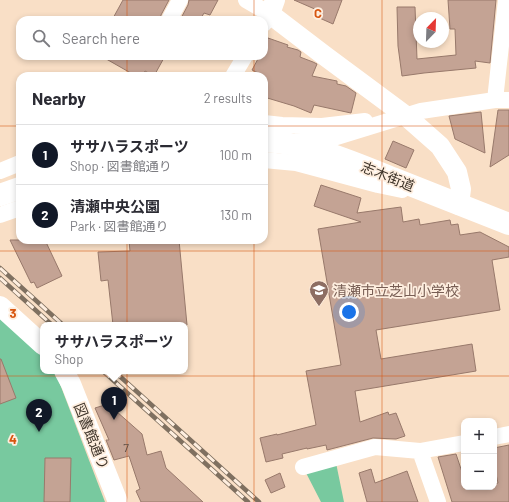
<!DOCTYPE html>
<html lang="en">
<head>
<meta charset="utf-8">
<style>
  body { margin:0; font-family:Barlow,"Noto Sans JP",sans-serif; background:#f2f2f3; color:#2b2b33 }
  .controls { position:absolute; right:12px; bottom:12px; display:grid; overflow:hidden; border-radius:8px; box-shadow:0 2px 6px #0003 }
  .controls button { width:36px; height:36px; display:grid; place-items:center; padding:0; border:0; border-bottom:1px solid #e1e1e2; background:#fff; color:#2b2b33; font:20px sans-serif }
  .compass { position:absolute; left:413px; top:12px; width:36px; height:36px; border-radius:50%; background:#fff; box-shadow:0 2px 6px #0003; rotate:23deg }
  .you { position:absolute; left:349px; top:312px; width:14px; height:14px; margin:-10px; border:3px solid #fff; border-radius:50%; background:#1a73e8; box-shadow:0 0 0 6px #1a73e833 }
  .badge { display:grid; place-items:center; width:26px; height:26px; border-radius:50%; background:#111827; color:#fff; font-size:13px; font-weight:700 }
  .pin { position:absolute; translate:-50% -33px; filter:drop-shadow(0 1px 2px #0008) }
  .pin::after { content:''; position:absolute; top:21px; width:14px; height:12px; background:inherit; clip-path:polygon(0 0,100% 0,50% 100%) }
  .popup { position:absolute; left:40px; top:322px; width:148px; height:52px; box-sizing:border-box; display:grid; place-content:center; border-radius:8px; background:#fff; filter:drop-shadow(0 1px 3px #0005); font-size:13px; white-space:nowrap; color:#7c7c81 }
  .popup b { font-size:15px; color:#2b2b33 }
  .popup::after { content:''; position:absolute; left:50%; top:100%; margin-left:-8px; border:8px solid transparent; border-top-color:#fff }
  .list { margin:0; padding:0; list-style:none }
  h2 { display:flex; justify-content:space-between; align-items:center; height:52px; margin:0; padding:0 16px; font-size:17px }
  h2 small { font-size:13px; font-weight:400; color:#7c7c81 }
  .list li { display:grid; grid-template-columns:26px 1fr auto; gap:12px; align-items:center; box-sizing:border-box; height:60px; padding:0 16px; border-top:1px solid #e1e1e2 }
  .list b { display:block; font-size:15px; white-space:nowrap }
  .list p { margin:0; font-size:13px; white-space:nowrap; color:#7c7c81 }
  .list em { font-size:13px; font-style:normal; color:#7c7c81 }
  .icon { flex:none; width:22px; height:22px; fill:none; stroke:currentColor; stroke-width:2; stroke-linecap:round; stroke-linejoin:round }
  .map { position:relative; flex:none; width:509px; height:502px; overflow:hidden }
  .search { position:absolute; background:#fff; box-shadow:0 2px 6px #0003; left:16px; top:16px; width:252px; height:44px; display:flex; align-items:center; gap:10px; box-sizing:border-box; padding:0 14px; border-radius:12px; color:#7c7c81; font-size:15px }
  .panel { position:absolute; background:#fff; box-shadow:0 2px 6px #0003; left:16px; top:72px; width:252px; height:172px; border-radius:12px }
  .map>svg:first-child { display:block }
</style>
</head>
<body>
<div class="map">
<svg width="509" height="502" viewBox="0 0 509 502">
  <rect width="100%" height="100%" fill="#f9dfc6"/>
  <path fill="#78c99f" d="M0,318L43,355V371H55L105,502H0Z
    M335,458L344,502H321L303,467Z"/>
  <path fill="#c4a394" stroke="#98796b" d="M123,0H169L161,15L160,20H112Z
    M189,0H218L210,15L204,13L200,20H180L188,5Z
    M294,0H342L333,24L315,16L317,10Z
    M448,0H496L490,63L475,61L476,68L424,73L402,76L398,46L397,7H415L417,59L456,55L455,29H450Z
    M268,38L288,45L287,47L298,50L301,52L300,57L313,62L317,64L312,76L337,81V84L346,86L356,93L351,113L314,105L311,113L294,106L264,97V76L252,70L259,57L260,58L261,56H264V49Z
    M101,56H165L154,76L145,71L142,76H136Z
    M498,110H509V155L490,167Z
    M481,112L485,153L455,139L449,116Z
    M393,141L414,150L406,168L385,159Z
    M321,185L361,198L357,213L401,207L403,222L419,219L420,225L450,220L451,225L458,224L460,235L480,232L509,247V257L492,260L500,310L376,330L381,359L472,344L476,371L355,391L360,422L388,412L389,415L396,413L405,436L396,439L373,438L327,450L326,445L307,449V448L282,454L283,458L266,462L260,438L277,434V435L316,425L306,371L341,365L318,229L361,222L314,206Z
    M10,240H45L62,276L37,288L34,282L31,283Z
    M137,240H179L187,325H113L108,280L101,281L98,252L130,251L129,241Z
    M0,359H1L16,398L0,404Z
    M108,404L142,434L147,455L161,451L166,468L203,502H141L136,491L140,489L129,456L114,460L106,440H109L95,408Z
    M509,445V502H452L438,457L456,454L464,478V487H494V484L498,483L494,465V448Z
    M45,458H71L70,502H44Z
    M371,469L375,483L407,471L418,502H367L359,473Z
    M280,473L285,487L271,493L265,480Z"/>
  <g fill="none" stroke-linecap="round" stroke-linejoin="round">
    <path stroke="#fff" stroke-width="16" d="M246,0L270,14L264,24
      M169,20L180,0
      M233,76L245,56
      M495,100L506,0
      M264,123L282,125L322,126L365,121
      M298,141L330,139L421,111L495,100H509
      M264,160L296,163L378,185L402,190
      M0,171L20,163
      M0,215L20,208
      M494,437L509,434
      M420,451L438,502
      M303,467L375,447L420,451L464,443"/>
    <path stroke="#fff" stroke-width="20" d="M275,0L270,14L325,56L406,116L440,146L457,172L461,189L459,205
      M0,306L43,345
      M64,371L71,384L118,502"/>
    <path stroke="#fff" stroke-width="22" d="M264,141C310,143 353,162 395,179C433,194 471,209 509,224
      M0,195L20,188"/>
    <defs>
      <path id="rail" d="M0,268L63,325
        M0,278L52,325
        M103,371L248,502
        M114,371L259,502"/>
    </defs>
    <use href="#rail" stroke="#7f7060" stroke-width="4.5"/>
    <use href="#rail" stroke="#feeedf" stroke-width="3" stroke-dasharray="9" stroke-linecap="butt"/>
  </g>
  <path fill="none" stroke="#d7550f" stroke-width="1" stroke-opacity="0.55" d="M127,0V20M254,0V20M382,0V502M127,56V76M254,56V76M0,126H20M264,126H509M127,240V502M254,240V502M0,251H509M0,376H509"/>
  <defs>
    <symbol id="school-pin" viewBox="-11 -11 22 30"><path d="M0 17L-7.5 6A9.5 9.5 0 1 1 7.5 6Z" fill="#8d6e63" stroke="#feeedf"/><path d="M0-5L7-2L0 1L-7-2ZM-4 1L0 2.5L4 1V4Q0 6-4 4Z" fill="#fff"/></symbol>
  </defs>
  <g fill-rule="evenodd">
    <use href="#school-pin" x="308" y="279" width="22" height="30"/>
  </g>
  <g text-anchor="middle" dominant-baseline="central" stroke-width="3.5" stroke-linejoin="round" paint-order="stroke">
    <g font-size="12" fill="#5e4e43">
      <text x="126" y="447">7</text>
    </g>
    <g font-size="14" fill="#3c3228" stroke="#feeedf">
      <text transform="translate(388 176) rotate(22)">志木街道</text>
      <text transform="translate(92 436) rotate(68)">図書館通り</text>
    </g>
    <g font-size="14" fill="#785e54" stroke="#feeedf" text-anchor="start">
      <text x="333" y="290">清瀬市立芝山小学校</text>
    </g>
  </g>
  <g font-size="13" text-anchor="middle" font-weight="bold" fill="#d7550f" stroke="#feeedf" stroke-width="3.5" stroke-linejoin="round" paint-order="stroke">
    <text x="318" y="18">C</text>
    <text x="13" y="318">3</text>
    <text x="13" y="444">4</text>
  </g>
</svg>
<div class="controls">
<button>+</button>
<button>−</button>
</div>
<svg class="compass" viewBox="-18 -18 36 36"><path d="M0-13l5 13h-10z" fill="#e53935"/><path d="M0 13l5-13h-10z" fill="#7c7c81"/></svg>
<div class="you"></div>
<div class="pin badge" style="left:114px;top:420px">1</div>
<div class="popup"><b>ササハラスポーツ</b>Shop</div>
<div class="pin badge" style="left:39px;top:432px">2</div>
<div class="search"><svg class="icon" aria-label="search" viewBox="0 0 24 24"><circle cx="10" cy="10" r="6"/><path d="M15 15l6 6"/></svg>Search here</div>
<section class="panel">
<h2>Nearby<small>2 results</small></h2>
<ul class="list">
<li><span class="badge">1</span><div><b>ササハラスポーツ</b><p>Shop · 図書館通り</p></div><em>100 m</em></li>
<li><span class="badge">2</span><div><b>清瀬中央公園</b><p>Park · 図書館通り</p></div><em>130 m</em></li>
</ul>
</section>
</div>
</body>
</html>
